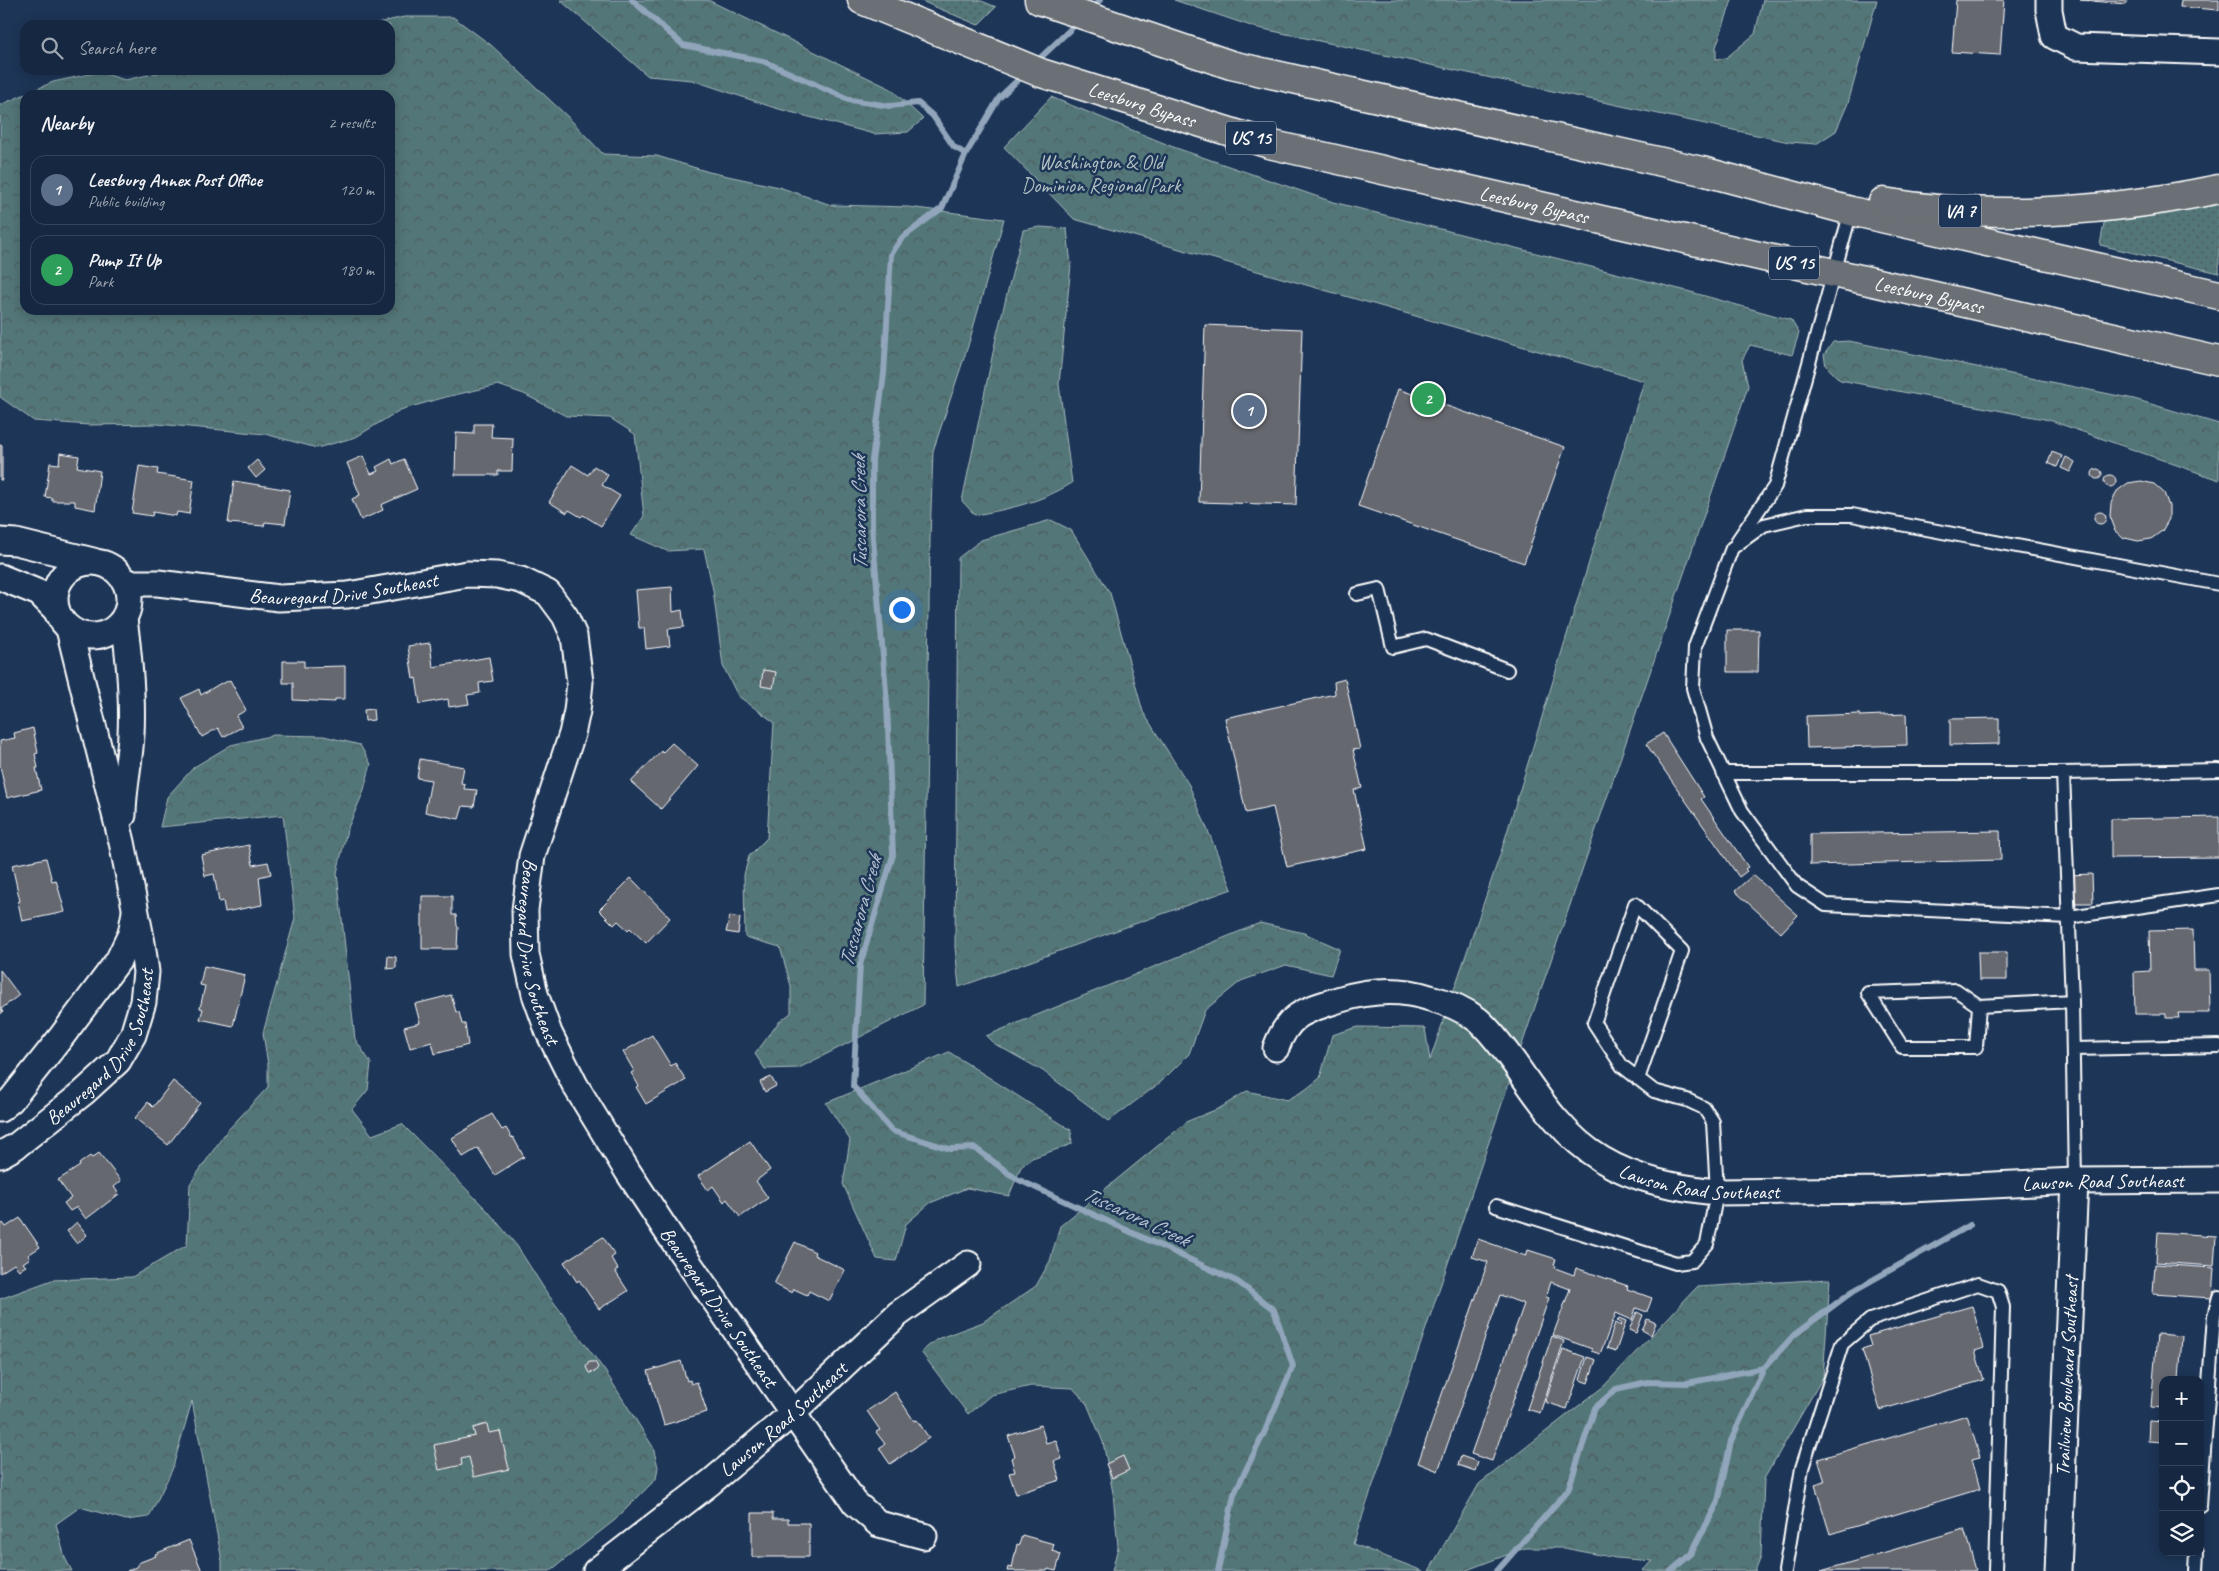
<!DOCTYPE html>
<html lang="en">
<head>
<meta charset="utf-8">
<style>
  body { margin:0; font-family:Caveat,sans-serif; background:#23344c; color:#f1f3f6 }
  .controls { position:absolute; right:15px; bottom:15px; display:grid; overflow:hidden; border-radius:10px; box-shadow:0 2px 12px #0003 }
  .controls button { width:45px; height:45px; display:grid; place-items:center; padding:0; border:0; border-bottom:1px solid #35445a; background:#162841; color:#f1f3f6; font:25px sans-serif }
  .you { position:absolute; left:901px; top:609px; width:18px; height:18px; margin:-12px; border:4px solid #fff; border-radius:50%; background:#1a73e8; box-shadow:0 0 0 8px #1a73e833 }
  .badge { display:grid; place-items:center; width:32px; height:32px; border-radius:50%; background:#ff9aa2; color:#fff; font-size:16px; font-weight:700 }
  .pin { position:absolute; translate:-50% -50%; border:2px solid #fff; box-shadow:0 1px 5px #0006 }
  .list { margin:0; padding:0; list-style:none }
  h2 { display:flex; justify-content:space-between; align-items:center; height:65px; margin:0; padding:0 20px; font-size:21px }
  h2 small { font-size:16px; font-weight:400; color:#9ea6b1 }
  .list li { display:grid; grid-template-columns:32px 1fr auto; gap:15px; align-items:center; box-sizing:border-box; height:70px; margin:0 10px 10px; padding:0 10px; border:1px solid #35445a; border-radius:15px }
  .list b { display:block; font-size:19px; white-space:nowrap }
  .list p { margin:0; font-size:16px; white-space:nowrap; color:#9ea6b1 }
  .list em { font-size:16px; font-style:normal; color:#9ea6b1 }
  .icon { flex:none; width:28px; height:28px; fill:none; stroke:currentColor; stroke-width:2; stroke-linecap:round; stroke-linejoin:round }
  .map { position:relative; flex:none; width:2219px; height:1571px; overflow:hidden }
  .search { position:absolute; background:#162841; box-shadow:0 2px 12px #0003; left:20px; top:20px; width:375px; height:55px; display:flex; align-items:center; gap:12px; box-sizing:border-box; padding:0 18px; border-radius:15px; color:#9ea6b1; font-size:19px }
  .panel { position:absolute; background:#162841; box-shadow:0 2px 12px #0003; left:20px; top:90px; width:375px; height:225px; border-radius:15px }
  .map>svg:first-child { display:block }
</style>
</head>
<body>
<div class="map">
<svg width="2219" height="1571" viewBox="0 0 2219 1571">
  <defs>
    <pattern id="grass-dots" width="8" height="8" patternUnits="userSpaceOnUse" patternTransform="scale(1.25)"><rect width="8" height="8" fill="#527678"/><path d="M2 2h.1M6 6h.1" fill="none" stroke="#4e5d5e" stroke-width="1.8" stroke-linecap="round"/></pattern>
    <pattern id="forest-crowns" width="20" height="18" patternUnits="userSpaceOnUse" patternTransform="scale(1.25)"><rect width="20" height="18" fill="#527678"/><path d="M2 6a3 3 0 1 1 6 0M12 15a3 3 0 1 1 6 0" fill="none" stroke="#4e5d5e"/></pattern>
  </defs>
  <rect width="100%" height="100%" fill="#1d3557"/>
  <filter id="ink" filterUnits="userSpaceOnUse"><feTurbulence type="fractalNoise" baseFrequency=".02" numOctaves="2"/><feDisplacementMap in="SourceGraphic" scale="10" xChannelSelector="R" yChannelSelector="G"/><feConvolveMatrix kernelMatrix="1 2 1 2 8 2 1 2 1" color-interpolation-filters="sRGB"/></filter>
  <g filter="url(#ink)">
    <path fill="url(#grass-dots)" stroke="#a8babc" d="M919,0H979L996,7L978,25Z
      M2219,200V273L2100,245L2105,218Z"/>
    <path fill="url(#forest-crowns)" stroke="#a8babc" fill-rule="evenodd" d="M560,0H708L891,89L923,119L908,132L874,134L775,108L692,80L648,76Z
      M1174,0H1732L1716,47V59L1726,58L1755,34L1763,0H1877L1848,103L1836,131L1816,144L1789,142L1254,27Z
      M404,17H453L491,45L568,117L603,154L657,156L709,172L779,187L831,205L908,207L1004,219L968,346L933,451L930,540L923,1005L799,1068L765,1069L755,1054L779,1022L791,1013V986L780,947L745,937L744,875L749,856L767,838L774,722L738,696L723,666L713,590L704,549L667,551L631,535L644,516L635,434L610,418L566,416L524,394L498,385L446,397L400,410L356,437L317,448L265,434L157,424L89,425L34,421L0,397V105L53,82L99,72L125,80L171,70H390V25H369ZM25,95H390V310H25Z
      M1051,97L1176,148L1333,202L1687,291L1791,320L1799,333L1792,355L1750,345L1742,360L1748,386L1734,428L1515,1065L1353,1544L1423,1571H1112L1118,1547L1113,1493L1103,1442L1087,1404L1073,1388L1031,1386L991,1395L968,1414L921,1352L937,1339L983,1322L1036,1286L1050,1261L1060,1226L1188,1121L1220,1108L1247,1091L1287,1100L1305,1090L1320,1078L1332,1035L1358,1027L1425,1028L1430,1060L1501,852L1644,381L1074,219L1004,147Z
      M1040,227L1067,229L1071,265L1059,384L1072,483C1041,502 1010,509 975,515L962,501L996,338L1023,230Z
      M1849,341L2134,399L2219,424V480L2049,420L1840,380L1826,366L1824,355L1833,342Z
      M1051,520L1071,530L1110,593L1143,712L1189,785L1232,889L959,987L955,947L958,558L981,540Z
      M274,735L324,736L360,745L371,764L363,793L347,830L337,873L355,1039L371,1063L368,1090L352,1109L372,1135L402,1124L487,1210L517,1246L547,1293L605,1371L653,1447L658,1467L656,1479L615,1520L550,1571H222V1561L192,1401L172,1470L149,1517L126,1520L80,1507L56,1524L65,1558L72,1571H0V1299L52,1280L132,1277L187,1245L190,1184L226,1132L268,1087V1065L263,1033L295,918L283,815L160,827L167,797L194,767L231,745Z
      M1260,923L1304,933L1340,949L1331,975L1286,965L1241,981L1205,1010L1189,1054L1161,1082L1109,1121L1043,1071L993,1043L986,1036Z
      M949,1052L1071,1130L1072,1144L1032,1158L1021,1167L1009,1196L967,1188L930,1203L906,1224L896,1261L877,1259L843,1184L850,1140L826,1103Z
      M1830,1279L1823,1377L1764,1479L1761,1556L1755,1571H1642L1653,1561L1616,1558L1564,1548H1525L1464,1571H1429L1479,1484L1604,1386L1697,1287Z"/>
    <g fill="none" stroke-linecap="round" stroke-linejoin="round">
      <path stroke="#91a5bb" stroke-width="6" d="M632,0L683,45L763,61L850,100L890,106L918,103L933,116L954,147L966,154
        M1090,10L1100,0
        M1035,63L1078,22
        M1024,74L999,98L966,154L942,208L902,238L891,254L884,374L872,460V527L887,703L893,855L860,965L853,1086L892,1131L950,1149L975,1148L1015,1178L1238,1282L1274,1310L1293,1366L1265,1431L1234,1494L1218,1571
        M1497,1571L1568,1490L1595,1408L1616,1389L1647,1382L1687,1383L1764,1368
        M1671,1571L1691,1554L1718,1502L1731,1441L1764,1368L1794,1335L1853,1291L1970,1225"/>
    </g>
    <path fill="#666770" stroke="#fff" d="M1956,0H2004L2000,55L1952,52Z
      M2080,0H2127L2126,4Z
      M2181,0H2219V10L2180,7Z
      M1205,325L1302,329L1296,505L1199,502Z
      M1398,389L1565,447L1524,563L1358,506Z
      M474,424H492L491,437L513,438L512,471H498V475H455L456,433L474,434Z
      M0,445H2V480H0Z
      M2052,452L2062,456L2057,467L2048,463Z
      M60,453L79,456L77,467L100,471L95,510L75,506V501H52V498L45,497L50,463L59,464Z
      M363,456L371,474L378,471L376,467L391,459L393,464L404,459L417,489L381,505L383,510L361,520L352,499L360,495L347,463Z
      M2066,457L2075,462L2070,472L2061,468Z
      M257,460L265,470L256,478L248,468Z
      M572,465L588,475L594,466L608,475L602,485L620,496L601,526L583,515L581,517L569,510L567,513L549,502Z
      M139,466L158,469L157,474L194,480L189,514L177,512L176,516L153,512L152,516L132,513Z
      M2092 474a5 5 0 1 1 10 0a5 5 0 1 1-10 0Z
      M2104 481a6 6 0 1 1 12 0a6 6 0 1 1-12 0Z
      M234,481L290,490L285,524L265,522L264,526L228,523Z
      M2141,481L2154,484L2164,493L2169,506V519L2162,531L2151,539L2138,541L2125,538L2124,539L2114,530L2115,529L2110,516L2111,503L2117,491L2128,483Z
      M2094 518a6 6 0 1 1 12 0a6 6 0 1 1-12 0Z
      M672,587L673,612L682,610L684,627L668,629L670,646L646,649L644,628H639L636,590Z
      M1727,630H1759L1758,672H1727Z
      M430,643L433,667L489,657L493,681L479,683L480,693L467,695L469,704L449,707L448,699L420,704L416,678L413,679L408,646Z
      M283,661H304V667L345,666V699H335V702L293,700V683H283Z
      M763,670L776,672L773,688L761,686Z
      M1345,679L1360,749L1353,750L1362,788L1354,790L1367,849L1287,867L1273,807L1246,813L1225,718L1335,694L1334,682Z
      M230,680L246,710L236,716L242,727L223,737L218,728L202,737L181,698L199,689L201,695L221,683L222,684Z
      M373,709L374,720L365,721L364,710Z
      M1860,714V716L1906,714L1907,745L1807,748L1806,716Z
      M1999,718V744L1950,745V719Z
      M33,728L38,753L35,754L38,768H36L41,790L7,798L0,766V741L15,738L14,733Z
      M1663,733L1704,797L1701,799L1748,867L1745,869L1747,871L1739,877L1646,744Z
      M672,743L698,766L661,809L631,782L661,751L662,753Z
      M420,759L464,767L461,783L465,784L464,789L477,790L474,807L463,806L459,819L425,812L431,780L417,778Z
      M2219,817V857L2111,858V819Z
      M2000,831L2001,860L1810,865V834Z
      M249,845L253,865L268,862L271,874L259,877L262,905L225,912L223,901L219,902L214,874L205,876L201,855Z
      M46,858L52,881L56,880L65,912L22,921L18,902L20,901L12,865Z
      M2092,874L2093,903H2069L2068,875Z
      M1753,875L1798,915L1781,933L1735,891Z
      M631,878L670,918L646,943L630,928L628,930L618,921L614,925L599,910Z
      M422,896H452V915H456L457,926L458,927L457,949H422Z
      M730,916L740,918L738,934L726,932Z
      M2193,930L2194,970H2209L2210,1013H2178L2179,1018H2166V1014H2135L2134,972L2150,971L2149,931Z
      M1978,952H2007V980H1979Z
      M388,956L396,957V968L387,969Z
      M204,966L245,975L233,1026L200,1019L203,1009L200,1008L205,986L200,985Z
      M0,970L19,995L1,1009L3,1012L0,1014Z
      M451,995L456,1012H459L462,1024H465L468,1045L435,1054L432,1042L410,1048L404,1027L420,1023L415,1004Z
      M652,1035L671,1066L675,1063L686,1080L646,1104L636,1087L639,1086L631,1073L634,1071L623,1052Z
      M771,1077L776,1086L765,1092L760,1082Z
      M173,1081L200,1103L168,1145L135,1118L148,1102L153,1107Z
      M492,1114L502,1130L506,1128L512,1138L513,1137L524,1157L495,1175L478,1148L463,1157L452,1138Z
      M750,1141L770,1170L756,1181L768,1198L740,1217L727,1199L724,1202L713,1186L708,1190L698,1176Z
      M99,1153L121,1181L114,1187L119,1194L86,1219L77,1207L70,1211L64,1203L71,1198L58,1180L80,1166L79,1164L90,1156L92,1158Z
      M20,1218L40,1247L28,1255L30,1258L23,1263L26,1266L19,1270L14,1264L0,1273V1226L3,1223L6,1227Z
      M77,1222L87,1235L77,1244L67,1231Z
      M2158,1232L2216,1236L2214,1266L2156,1262Z
      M603,1237L615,1255L611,1258L618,1269L615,1271L628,1291L599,1309L579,1280L577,1282L564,1262Z
      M1478,1239L1526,1256L1528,1250L1556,1259L1554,1265L1556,1266L1555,1268L1574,1275L1576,1268L1628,1286L1627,1289L1652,1298L1647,1312L1636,1308L1632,1320L1616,1313L1600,1354L1591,1351L1592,1349L1553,1335L1570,1289L1551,1282L1546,1297L1549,1298L1492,1461L1471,1454L1524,1304L1500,1295L1438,1471L1418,1463L1488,1262L1472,1257Z
      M795,1242L815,1252L814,1255L845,1270L829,1301L809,1291L807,1295L794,1289L792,1293L774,1284Z
      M2155,1264L2214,1268L2212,1298L2153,1294Z
      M1972,1306L1984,1348L1975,1351L1984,1380L1880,1410L1862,1349L1871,1346L1868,1336Z
      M1637,1312L1643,1315L1636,1333L1629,1330Z
      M1619,1318L1626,1321L1616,1351L1607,1348L1615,1323L1621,1326L1622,1323L1617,1321Z
      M1647,1319L1656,1323L1651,1335L1642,1330Z
      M2157,1334L2182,1336L2179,1380H2163V1408L2151,1407Z
      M1552,1336L1564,1341L1540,1413L1527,1409Z
      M1563,1349L1585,1357L1567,1409L1545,1402Z
      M1587,1357L1596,1360L1588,1383L1580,1380Z
      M681,1361L687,1381L690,1380L691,1384L697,1382L707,1412L664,1425L648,1371Z
      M589,1362H595L598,1367L595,1372L589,1373L586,1367Z
      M895,1392L914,1421L917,1420L929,1438L890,1464L879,1448L885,1444L876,1432L880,1430L867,1411Z
      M1967,1415L1980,1457L1972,1459L1980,1489L1830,1534L1815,1485L1825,1482L1818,1459Z
      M2149,1421L2163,1422V1442L2148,1441Z
      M487,1424L489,1433L500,1431L509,1469L474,1477L469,1457L461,1459L462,1465L439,1470L434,1445L475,1436L473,1428Z
      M1041,1425L1046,1443L1056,1440L1062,1459L1054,1461L1060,1480L1016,1494L1009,1473L1015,1472L1011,1458L1015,1456L1008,1436Z
      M1123,1456L1129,1470L1112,1478L1106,1464Z
      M1461,1456L1478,1462L1475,1471L1458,1465Z
      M752,1513H773V1519H788V1523H809V1557H752Z
      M1964,1529L1976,1570L1972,1571H1821Z
      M1022,1535L1054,1544L1052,1551L1061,1554L1056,1571L1048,1569L1047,1571H1007L1008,1567L1012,1568L1017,1544L1019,1545Z
      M189,1540L202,1571H127L138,1566V1563L156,1556L155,1554Z"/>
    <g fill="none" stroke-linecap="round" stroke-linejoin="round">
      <defs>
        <path id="service" d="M1738,540L1775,486L1851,211
          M2219,584L1852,515H1807L1764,525L1732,548L1695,647L1693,688L1707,738L1742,811L1797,886L1826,905L2069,917L2219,895
          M1357,594L1379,589L1393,647L1426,639L1507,670
          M1723,773H2063
          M1979,1006L1956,990L1868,993L1902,1047H1976L1979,1006L2072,1001
          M2073,1049L2219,1046
          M2075,1181L2072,1001L2063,773L2219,770
          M1496,1206L1676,1263L1692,1261L1707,1244L1717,1192L1713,1122L1704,1108L1687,1100L1654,1091L1622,1066L1594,1023L1635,904L1682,951L1638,1079
          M2200,1505L2214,1316L2219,1297
          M1785,1571L1802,1468L1842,1344L1870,1320L1978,1284L1998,1291L2003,1307L1995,1571
          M2196,1571L2197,1552"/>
        <g id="minor">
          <path d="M2049,0V10L2054,36L2076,47L2219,52"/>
          <path d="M0,541L16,542L93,561"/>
          <circle cx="92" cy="599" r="37"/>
          <path d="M0,577L39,593L56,610"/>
          <path id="s1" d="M126,583H158L279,598L348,595L467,574L497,575L521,580L548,593L565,616L574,636L580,682L577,711L572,734L532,856L525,910L526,954L535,994L549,1033L575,1085L628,1172L670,1236L855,1503L879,1524L924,1536"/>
          <path d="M123,815C123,788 130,761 131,734C133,696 129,656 124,619"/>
          <path id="s2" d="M1276,1048C1289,1012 1307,1010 1341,999C1371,990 1400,988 1430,998C1446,1002 1465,1010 1478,1020C1492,1032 1504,1049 1515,1064C1539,1099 1563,1136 1601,1159C1636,1180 1676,1188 1717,1192L1889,1190L2075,1181L2219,1180"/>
          <path d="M0,1109L11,1100L62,1036L118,961L131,934L135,912"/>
          <path id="s3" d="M0,1155L16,1146L83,1093L118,1061L133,1035L143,1002L146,972L142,943L122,842L69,629"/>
          <path id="s4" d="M596,1571L711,1482L793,1413L898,1314L968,1264"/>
          <path id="s5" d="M2058,1571L2075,1181"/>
        </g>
        <g id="motorway">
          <path id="s6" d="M862,0L1041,73L1269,144L2219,361"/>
          <path d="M1039,0L1231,65L1702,171L1851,211L2219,295"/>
          <path d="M1883,202C1996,221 2108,212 2219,189"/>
        </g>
      </defs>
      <use href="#service" stroke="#fff" stroke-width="16"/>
      <use href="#minor" stroke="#fff" stroke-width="29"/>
      <use href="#motorway" stroke="#fff" stroke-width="31"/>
      <use href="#service" stroke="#1d3557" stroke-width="12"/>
      <use href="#minor" stroke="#1d3557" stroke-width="25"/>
      <use href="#motorway" stroke="#6a7074" stroke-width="28"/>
    </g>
  </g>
  <g text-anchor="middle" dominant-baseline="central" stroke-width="5" stroke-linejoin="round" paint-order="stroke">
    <g fill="#1d3557" stroke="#bbc2cd" stroke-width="1">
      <rect x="1226" y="121.5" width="50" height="33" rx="4"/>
      <rect x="1939" y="194.5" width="42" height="33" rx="4"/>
      <rect x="1769" y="246.5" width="50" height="33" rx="4"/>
    </g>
    <g font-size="19" font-weight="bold" fill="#fff">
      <text x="1251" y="138">US 15</text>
      <text x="1960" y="211">VA 7</text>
      <text x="1794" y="263">US 15</text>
    </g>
    <g font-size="20" fill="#fff" stroke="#1d3557">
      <text stroke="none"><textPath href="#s6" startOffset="299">Leesburg Bypass</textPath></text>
      <text stroke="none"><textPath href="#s6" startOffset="704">Leesburg Bypass</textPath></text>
      <text stroke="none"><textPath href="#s6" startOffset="1109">Leesburg Bypass</textPath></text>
      <text stroke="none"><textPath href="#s1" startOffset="219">Beauregard Drive Southeast</textPath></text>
      <text stroke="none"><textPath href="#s1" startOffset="804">Beauregard Drive Southeast</textPath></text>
      <text stroke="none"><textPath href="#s3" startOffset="154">Beauregard Drive Southeast</textPath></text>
      <text stroke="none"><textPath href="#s2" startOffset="519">Lawson Road Southeast</textPath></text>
      <text stroke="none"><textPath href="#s2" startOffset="924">Lawson Road Southeast</textPath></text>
      <text stroke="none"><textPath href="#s1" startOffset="1210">Beauregard Drive Southeast</textPath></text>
      <text stroke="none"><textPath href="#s5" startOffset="195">Trailview Boulevard Southeast</textPath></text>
      <text stroke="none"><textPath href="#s4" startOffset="241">Lawson Road Southeast</textPath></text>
    </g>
    <g font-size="20" fill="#b1c1c2" stroke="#1d3557">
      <text x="1101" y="162">Washington &amp; Old<tspan x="1101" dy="23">Dominion Regional Park</tspan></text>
    </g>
    <g font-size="21" font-style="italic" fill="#b6c3d2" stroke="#1d3557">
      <text transform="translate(859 513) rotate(-91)">Tuscarora Creek</text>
      <text transform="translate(860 911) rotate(-75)">Tuscarora Creek</text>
      <text transform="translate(1136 1216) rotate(25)">Tuscarora Creek</text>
    </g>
  </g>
</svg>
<div class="controls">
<button>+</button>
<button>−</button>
<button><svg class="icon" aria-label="locate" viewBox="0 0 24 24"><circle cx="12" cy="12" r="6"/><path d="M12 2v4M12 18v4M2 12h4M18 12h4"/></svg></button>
<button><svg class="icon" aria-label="layers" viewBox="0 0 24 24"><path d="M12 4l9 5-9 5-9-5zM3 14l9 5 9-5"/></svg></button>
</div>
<div class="you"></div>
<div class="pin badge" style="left:1249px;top:411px;background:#5c6f8a">1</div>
<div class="pin badge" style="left:1428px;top:399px;background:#2e9e5b">2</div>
<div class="search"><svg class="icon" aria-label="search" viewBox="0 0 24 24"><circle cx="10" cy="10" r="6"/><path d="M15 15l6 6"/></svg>Search here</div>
<section class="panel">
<h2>Nearby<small>2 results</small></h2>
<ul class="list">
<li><span class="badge" style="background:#5c6f8a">1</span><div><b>Leesburg Annex Post Office</b><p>Public building</p></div><em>120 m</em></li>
<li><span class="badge" style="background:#2e9e5b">2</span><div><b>Pump It Up</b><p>Park</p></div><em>180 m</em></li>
</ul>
</section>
</div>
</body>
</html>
